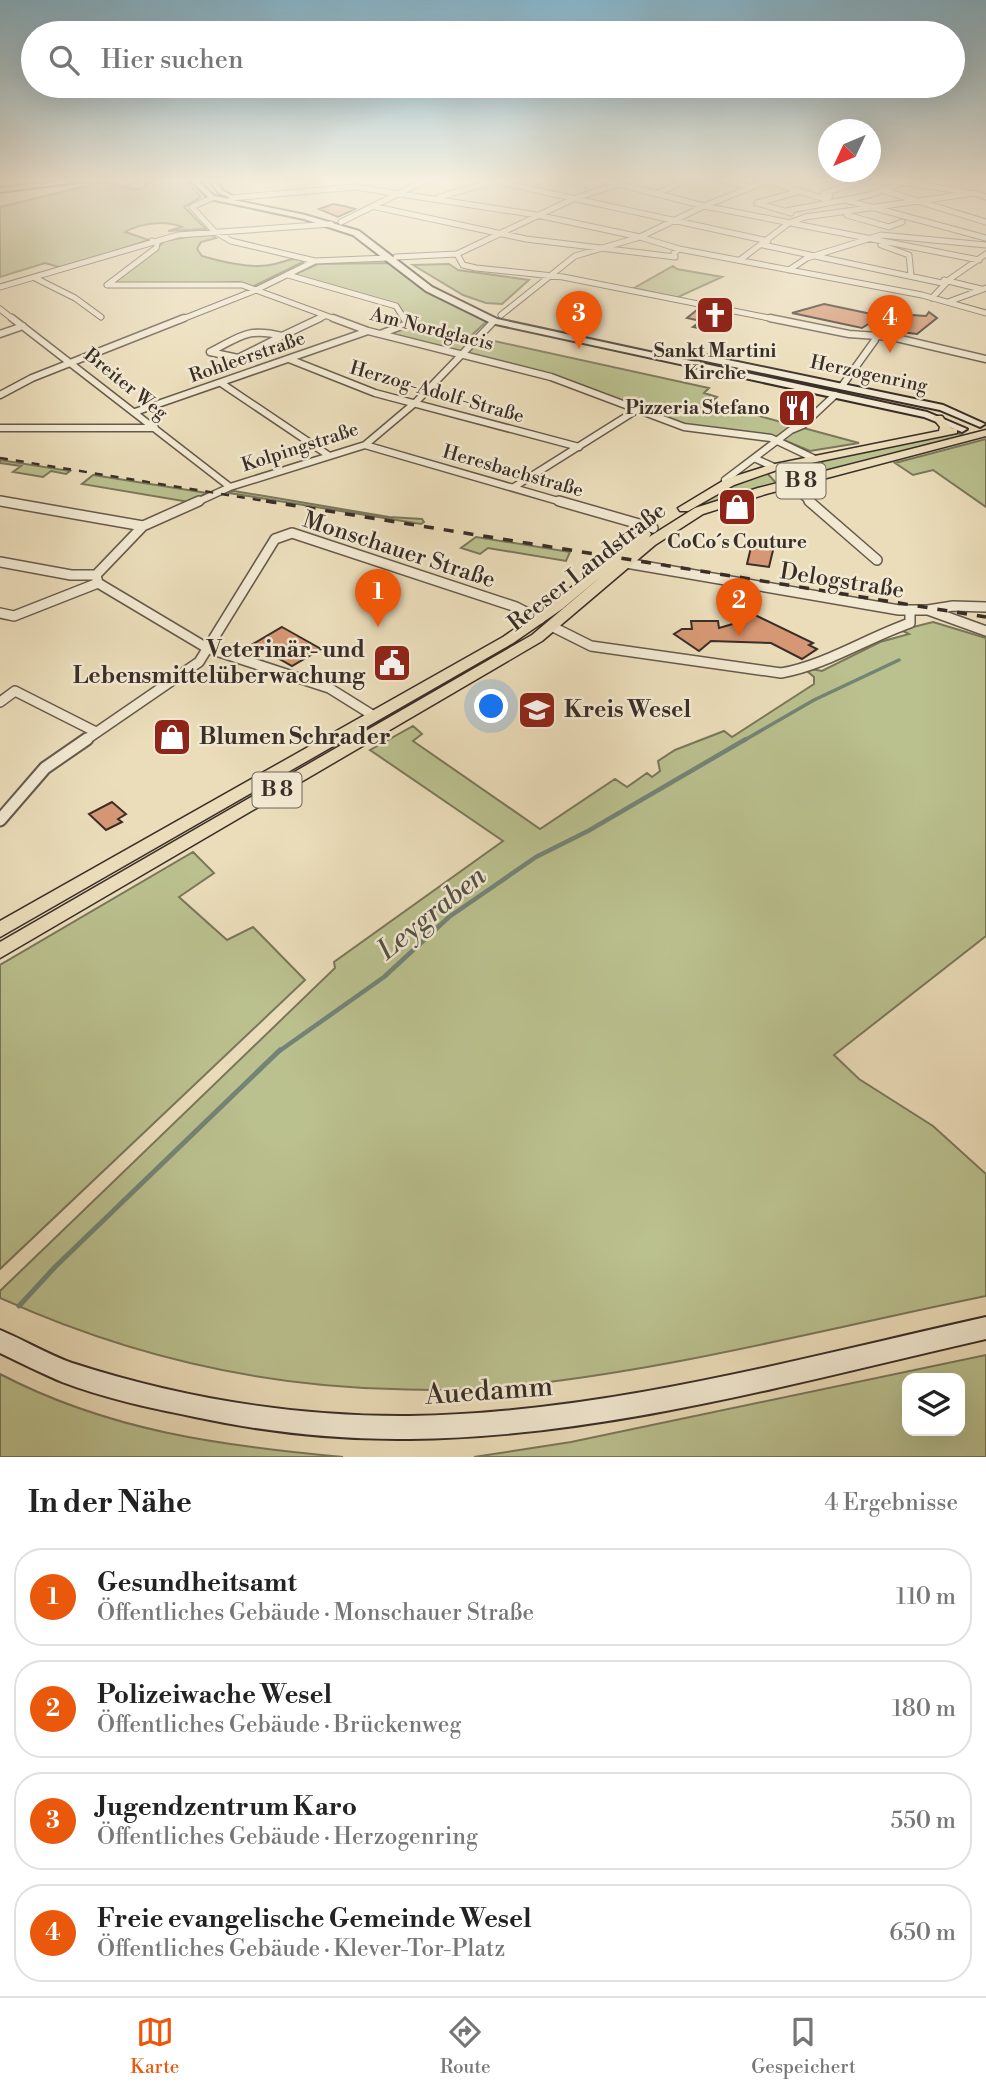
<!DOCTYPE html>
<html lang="de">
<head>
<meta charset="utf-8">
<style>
  body { margin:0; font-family:"Libre Bodoni",serif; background:#f6f6f6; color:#222 }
  .controls { position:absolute; right:21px; bottom:21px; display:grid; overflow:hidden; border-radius:14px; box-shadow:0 7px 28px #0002 }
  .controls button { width:63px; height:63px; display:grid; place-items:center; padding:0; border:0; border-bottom:2px solid #e0e0e0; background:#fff; color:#222; font:35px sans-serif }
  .compass { position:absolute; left:818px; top:119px; width:63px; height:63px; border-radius:50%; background:#fff; box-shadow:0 7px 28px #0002; rotate:226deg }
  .you { position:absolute; left:492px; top:707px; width:24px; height:24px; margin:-18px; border:5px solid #fff; border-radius:50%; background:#1a73e8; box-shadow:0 0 0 10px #1a73e833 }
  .badge { display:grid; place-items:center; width:46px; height:46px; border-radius:50%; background:#ea580c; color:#fff; font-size:23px; font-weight:700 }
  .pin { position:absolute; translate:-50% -58px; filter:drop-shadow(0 2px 4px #0008) }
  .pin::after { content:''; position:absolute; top:37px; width:24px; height:21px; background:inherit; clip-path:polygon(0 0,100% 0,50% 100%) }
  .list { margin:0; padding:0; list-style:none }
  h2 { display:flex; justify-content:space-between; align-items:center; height:91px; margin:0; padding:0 28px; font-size:30px }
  h2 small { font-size:23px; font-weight:400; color:#767676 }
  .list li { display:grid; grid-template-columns:46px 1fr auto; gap:21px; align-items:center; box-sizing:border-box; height:98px; margin:0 14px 14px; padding:0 14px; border:2px solid #e0e0e0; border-radius:28px }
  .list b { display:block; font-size:26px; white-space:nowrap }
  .list p { margin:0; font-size:23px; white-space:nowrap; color:#767676 }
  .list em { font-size:23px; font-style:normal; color:#767676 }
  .icon { flex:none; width:38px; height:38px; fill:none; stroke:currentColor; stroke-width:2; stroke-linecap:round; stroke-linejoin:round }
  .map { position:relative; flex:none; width:986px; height:1457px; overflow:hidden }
  .search { position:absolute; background:#fff; box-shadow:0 7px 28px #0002; left:21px; right:21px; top:21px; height:77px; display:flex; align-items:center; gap:18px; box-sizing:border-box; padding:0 24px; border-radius:38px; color:#767676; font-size:26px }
  .sheet { height:539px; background:#fff }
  nav { display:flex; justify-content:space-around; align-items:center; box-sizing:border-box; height:98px; border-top:2px solid #e0e0e0; background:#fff; font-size:19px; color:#767676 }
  nav a { display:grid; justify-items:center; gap:4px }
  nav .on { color:#ea580c }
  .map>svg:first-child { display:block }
</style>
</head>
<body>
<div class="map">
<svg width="986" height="1457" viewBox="0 0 986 1457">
  <rect width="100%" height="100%" fill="#ebddba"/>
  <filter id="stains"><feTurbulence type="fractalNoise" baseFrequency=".00286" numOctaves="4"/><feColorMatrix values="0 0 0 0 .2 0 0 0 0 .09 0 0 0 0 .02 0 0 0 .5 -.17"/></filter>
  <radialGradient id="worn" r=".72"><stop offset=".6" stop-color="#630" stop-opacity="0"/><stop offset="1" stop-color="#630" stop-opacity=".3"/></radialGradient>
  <path fill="#bac08e" stroke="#7a775b" stroke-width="2" fill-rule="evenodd" d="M150,179H184L201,197L184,207L206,229L168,231L182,227C165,220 141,223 125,232L149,240L62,268L45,263L0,277V207L103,182L136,190L145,187Z
    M209,233L216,238L201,242L197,249L202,256C222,262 253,270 275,264C291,260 288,258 307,260L252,287L240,282L110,286L165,241Z
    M390,263L487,321L473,334L485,339L709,388L704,393L717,397L711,403L859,443L810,451L774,436L678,424L586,387L516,365L388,334L410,324L401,310L293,275L318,264Z
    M449,264L458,270L529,280L502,304L486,303L463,295L413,265Z
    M673,266L677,269L722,277L676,298L634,288Z
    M958,433L963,436L812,476L809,473L822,465L823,459Z
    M986,439V507L933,470L913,475L895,463Z
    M0,460L70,471L66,474L51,471L43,477L13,472L21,466L0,463Z
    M766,472L778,485L686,511L724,489Z
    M93,475L207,493L189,502L82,484Z
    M234,491L389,517L422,519L424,522L421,524L229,493Z
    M476,537L570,552L566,561L488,548L480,554L461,548Z
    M933,622L986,638V936L834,1055L859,1079L933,1126L986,1174V1296C820,1330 652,1375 482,1389C453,1391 423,1390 393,1389C254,1386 126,1355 0,1298V1291L335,968L334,962L503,841L370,750L413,726L422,734L413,741L540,829L615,779L627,787L647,773L652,777L660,771L658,761L675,750L724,731L732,737L814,684V677L807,671L811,669L822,671L880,642L909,634L901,630Z
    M193,852L214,873L179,897L227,940L253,927L305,980L0,1269V965Z
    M986,1355V1457H474L571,1442ZM907,1378H960V1431H907Z
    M0,1374C109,1431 222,1446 343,1457H0Z"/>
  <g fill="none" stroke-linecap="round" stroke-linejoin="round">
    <path stroke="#738476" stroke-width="3.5" d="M743,741L814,700L899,660"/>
    <path stroke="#738476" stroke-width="4.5" d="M278,1052L384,977L449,917L536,857L588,831L746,739"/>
    <path stroke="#738476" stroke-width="5" d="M19,1306L55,1267L280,1050"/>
  </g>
  <path fill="#d69874" stroke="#3a2e28" stroke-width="2" d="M333,204L344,206L355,209L338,217L319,209Z
    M824,304L881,316L862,328L792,313Z
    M698,309L732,316L714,331L693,327L701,321L687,318Z
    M929,312L937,318L917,334L893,331L912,315L926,316Z
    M752,543L774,546L769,567L747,564Z
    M749,612L813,643L809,645L817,649L802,659L771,643L711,641L699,651L674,634L682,629H692L691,621H718L719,628L750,619Z
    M282,627L321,649L292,666L253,644Z
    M112,802L126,814L118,819L122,822L106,830L89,814Z"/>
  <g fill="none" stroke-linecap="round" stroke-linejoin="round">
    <path stroke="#c8ba9d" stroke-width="5" stroke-dasharray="5 2.5" stroke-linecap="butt" d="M547,181L587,188
      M536,185L552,179"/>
    <defs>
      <path id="street-far3" d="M485,179L768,241
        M600,179L704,206L979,260
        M715,179L748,186
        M883,179L966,192
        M767,181L828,200
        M885,191L986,222
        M656,194L689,179
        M830,196L823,194L866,179
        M439,197L492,182
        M212,198L192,207L214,231L231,241L315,261
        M231,198L355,187L537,215L640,237L679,249L922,295L986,313
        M849,201L986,238
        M376,207L526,239L675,257L674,253L679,249
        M786,211L870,195L902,183
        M791,213L757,203L801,191
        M847,215L889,227L902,222
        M341,222L424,181L436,179
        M152,241L157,244L156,248L107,285H242L338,320
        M763,245L942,283
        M881,245L909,255L911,275
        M457,254L463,265L476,268L563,277L779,320
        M396,257L457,254L573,199L618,184
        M740,260L789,223L805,217L975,193L986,197
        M789,270L807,258L881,235L986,245
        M288,275L396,306L405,320
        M35,278L75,298L101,317
        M944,280L981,289
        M0,287L178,235L331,224
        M932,298L950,279L986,254
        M948,302L986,288
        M0,309L14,320
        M501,315L575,256L640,237L704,206L772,179
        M180,320L256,290L315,261L388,258
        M316,320L325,316"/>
      <path id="street-far2" d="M12,318L230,487
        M333,318L368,331L551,377L684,427L771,438L813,458
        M770,318L849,334L892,337L986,359
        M0,334L23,326
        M380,334L407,324L404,318
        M210,352C240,337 247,327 282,336L320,318
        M210,352L238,358L282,336
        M289,359L375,393L579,447
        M221,383L328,455
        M842,386L875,340L874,336
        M0,395L32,378L184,318
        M135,412L368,331
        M0,428H155
        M365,445L565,503
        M754,458L774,467
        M725,480L791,430L803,425L835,395
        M790,484L811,503
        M514,487L635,411
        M0,501L10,503
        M195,503L230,487L365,445L416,402L494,321"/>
      <path id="street-far1" d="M0,501L143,526
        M559,501L653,528
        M809,501L877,560
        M0,562L71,575H96L98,583L207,648L329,688L374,716
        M626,563L899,610H928L986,631
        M96,575L143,526L199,501
        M928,610L953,606L986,607
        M0,613L14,616L98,583
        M553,627L591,646L781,673C826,665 867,638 910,623V612
        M0,702L15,691L96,732
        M84,741L199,662L275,539L292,533L516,607L540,619"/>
      <path id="street" d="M0,820L45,768L87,739"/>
      <path id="secondary" d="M79,179H101L0,192V188Z
        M189,179H196L214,196L305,215L359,231L432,287L497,319L927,412L967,429L962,432L924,417L491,323L426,291L353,235L304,219L210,199Z
        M208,179H214L223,191L235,197V199L219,193Z
        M685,351L943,405L985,424L980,427L940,410L682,356L681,354Z
        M986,1317V1339C797,1382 605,1437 410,1439C338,1440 265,1432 195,1417C150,1408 104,1398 62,1382C41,1373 21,1363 0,1353V1330C24,1340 47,1354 72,1363C180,1398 296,1417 410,1416C605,1413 797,1359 986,1317Z"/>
      <path id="primary" d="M934,416H942L951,428L957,429V433L777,470L734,485L688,511H680L678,508L726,479L770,465L939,431L940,427L933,418Z
        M986,430V436L766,494L703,514L655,545L542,641L0,958V942L532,635L604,574L562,609L513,643L0,937V921L503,637L552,603L641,531H649L651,534L649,537L695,508L758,488Z"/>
    </defs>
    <use href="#street-far3" stroke="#665a4c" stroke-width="7"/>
    <use href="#street-far2" stroke="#665a4c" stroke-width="9"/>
    <use href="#street-far1" stroke="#665a4c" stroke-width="12"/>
    <use href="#street" stroke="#665a4c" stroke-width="15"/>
    <use href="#secondary" stroke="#3a2e28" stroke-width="4"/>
    <use href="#primary" stroke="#3a2e28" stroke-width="3"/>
    <use href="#street-far3" stroke="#f2e9d2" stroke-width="5"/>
    <use href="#street-far2" stroke="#f2e9d2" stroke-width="6"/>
    <use href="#street-far1" stroke="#f2e9d2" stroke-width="9"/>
    <use href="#street" stroke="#f2e9d2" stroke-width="11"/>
    <use href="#secondary" fill="#f2e9d2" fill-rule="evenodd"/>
    <use href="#primary" fill="#ebddba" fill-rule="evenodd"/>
    <path stroke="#3a2e28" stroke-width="2.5" stroke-dasharray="8 8" stroke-linecap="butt" d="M0,458L277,503"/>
    <path stroke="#3a2e28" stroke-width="3.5" stroke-dasharray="10 10" stroke-linecap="butt" d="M266,501L986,617"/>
  </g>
  <linearGradient id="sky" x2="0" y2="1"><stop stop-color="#88b8cf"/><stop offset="0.47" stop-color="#f6f0e0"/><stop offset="1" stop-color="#f6f0e0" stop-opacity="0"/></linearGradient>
  <rect width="986" height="383" fill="url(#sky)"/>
  <defs>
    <symbol id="church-square" viewBox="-11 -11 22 22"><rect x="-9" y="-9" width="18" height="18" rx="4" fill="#8f2418" stroke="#f2e9d2"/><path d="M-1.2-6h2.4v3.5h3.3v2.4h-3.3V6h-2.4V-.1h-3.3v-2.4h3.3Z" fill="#fff"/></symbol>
    <symbol id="restaurant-square" viewBox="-11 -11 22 22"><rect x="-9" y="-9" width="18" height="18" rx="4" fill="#8f2418" stroke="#f2e9d2"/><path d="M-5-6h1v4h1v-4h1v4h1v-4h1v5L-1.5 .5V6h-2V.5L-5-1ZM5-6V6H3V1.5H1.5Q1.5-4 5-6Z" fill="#fff"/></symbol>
    <symbol id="shop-square" viewBox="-11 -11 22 22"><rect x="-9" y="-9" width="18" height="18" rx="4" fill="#8f2418" stroke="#f2e9d2"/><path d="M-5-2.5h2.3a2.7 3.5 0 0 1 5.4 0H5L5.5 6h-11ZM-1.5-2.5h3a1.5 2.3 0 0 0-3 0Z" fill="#fff"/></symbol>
    <symbol id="civic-square" viewBox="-11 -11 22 22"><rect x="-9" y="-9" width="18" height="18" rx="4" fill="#8f2418" stroke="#f2e9d2"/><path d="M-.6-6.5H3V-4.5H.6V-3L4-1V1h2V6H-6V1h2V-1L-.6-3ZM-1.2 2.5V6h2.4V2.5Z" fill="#fff"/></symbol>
    <symbol id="school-square" viewBox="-11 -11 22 22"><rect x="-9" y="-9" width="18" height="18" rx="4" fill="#8f2418" stroke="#f2e9d2"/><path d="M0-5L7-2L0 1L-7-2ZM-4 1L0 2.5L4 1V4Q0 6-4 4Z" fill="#fff"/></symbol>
  </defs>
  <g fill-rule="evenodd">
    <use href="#church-square" x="693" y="293" width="44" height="44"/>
    <use href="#restaurant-square" x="775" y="386" width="44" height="44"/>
    <use href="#shop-square" x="715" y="485" width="44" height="44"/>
    <use href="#civic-square" x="370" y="641" width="44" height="44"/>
    <use href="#school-square" x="515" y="688" width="44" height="44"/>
    <use href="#shop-square" x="150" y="715" width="44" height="44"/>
  </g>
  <g text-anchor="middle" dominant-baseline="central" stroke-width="5" stroke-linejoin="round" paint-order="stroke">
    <g font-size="19" fill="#3a2e28" stroke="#f2e9d2">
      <text transform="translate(432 329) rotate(14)">Am Nordglacis</text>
      <text transform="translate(247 357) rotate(-19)">Rohleerstraße</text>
      <text transform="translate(869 374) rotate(12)">Herzogenring</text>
      <text transform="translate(126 384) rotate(39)">Breiter Weg</text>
      <text transform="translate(437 392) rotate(16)">Herzog-Adolf-Straße</text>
      <text transform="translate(300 447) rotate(-18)">Kolpingstraße</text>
      <text transform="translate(513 471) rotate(16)">Heresbachstraße</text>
    </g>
    <g font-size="19" font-weight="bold" fill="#3a2e28" stroke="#f2e9d2">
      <text x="715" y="351">Sankt Martini<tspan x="715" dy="22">Kirche</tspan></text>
      <text x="770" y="408" text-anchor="end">Pizzeria Stefano</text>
      <text x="737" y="542">CoCo´s Couture</text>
    </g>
    <g fill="#f2e9d2" stroke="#71665b" stroke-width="2">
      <rect x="776.5" y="463.5" width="49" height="35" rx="5"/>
      <rect x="252.5" y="772.5" width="49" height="35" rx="5"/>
    </g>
    <g font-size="21" font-weight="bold" fill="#3a2e28">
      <text x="801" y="481">B 8</text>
      <text x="277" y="790">B 8</text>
    </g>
    <g font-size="23" fill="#3a2e28" stroke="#f2e9d2">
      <text transform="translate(399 550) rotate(18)">Monschauer Straße</text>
      <text transform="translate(587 567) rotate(-38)">Reeser Landstraße</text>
      <text transform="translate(842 581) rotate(9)">Delogstraße</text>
    </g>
    <g font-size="23" font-weight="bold" fill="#3a2e28" stroke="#f2e9d2" text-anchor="start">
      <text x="365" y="650" text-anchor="end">Veterinär- und<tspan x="365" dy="26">Lebensmittelüberwachung</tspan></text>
      <text x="564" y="710">Kreis Wesel</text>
      <text x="199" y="737">Blumen Schrader</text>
    </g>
    <g font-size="28" font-style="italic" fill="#525248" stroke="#f2e9d2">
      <text transform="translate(432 913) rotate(-39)">Leygraben</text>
    </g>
    <g font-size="28" fill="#3a2e28" stroke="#f2e9d2">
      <text transform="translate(489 1391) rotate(-4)">Auedamm</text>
    </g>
  </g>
  <rect width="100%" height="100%" filter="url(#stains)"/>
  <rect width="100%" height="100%" fill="url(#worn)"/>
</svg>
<div class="controls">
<button><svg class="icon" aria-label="layers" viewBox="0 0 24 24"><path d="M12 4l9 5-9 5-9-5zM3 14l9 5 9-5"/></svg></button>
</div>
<svg class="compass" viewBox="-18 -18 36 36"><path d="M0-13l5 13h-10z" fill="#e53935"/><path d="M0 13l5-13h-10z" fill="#767676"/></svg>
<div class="you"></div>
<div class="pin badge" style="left:378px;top:627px">1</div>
<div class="pin badge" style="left:739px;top:636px">2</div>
<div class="pin badge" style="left:579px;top:349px">3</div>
<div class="pin badge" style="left:890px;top:353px">4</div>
<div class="search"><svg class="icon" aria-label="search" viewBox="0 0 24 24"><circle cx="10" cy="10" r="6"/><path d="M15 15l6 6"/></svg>Hier suchen</div>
</div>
<section class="sheet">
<h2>In der Nähe<small>4 Ergebnisse</small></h2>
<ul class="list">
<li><span class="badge">1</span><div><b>Gesundheitsamt</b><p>Öffentliches Gebäude · Monschauer Straße</p></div><em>110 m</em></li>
<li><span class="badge">2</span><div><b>Polizeiwache Wesel</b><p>Öffentliches Gebäude · Brückenweg</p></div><em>180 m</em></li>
<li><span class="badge">3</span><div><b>Jugendzentrum Karo</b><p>Öffentliches Gebäude · Herzogenring</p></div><em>550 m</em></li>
<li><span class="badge">4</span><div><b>Freie evangelische Gemeinde Wesel</b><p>Öffentliches Gebäude · Klever-Tor-Platz</p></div><em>650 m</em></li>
</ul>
</section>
<nav>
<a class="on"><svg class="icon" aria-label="map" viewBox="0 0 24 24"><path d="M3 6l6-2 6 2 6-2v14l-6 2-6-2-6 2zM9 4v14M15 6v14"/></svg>Karte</a>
<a><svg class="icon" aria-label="directions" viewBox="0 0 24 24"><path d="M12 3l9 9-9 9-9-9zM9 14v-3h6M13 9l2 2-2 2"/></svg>Route</a>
<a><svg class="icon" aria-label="saved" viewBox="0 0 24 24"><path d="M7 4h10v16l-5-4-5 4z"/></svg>Gespeichert</a>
</nav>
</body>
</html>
